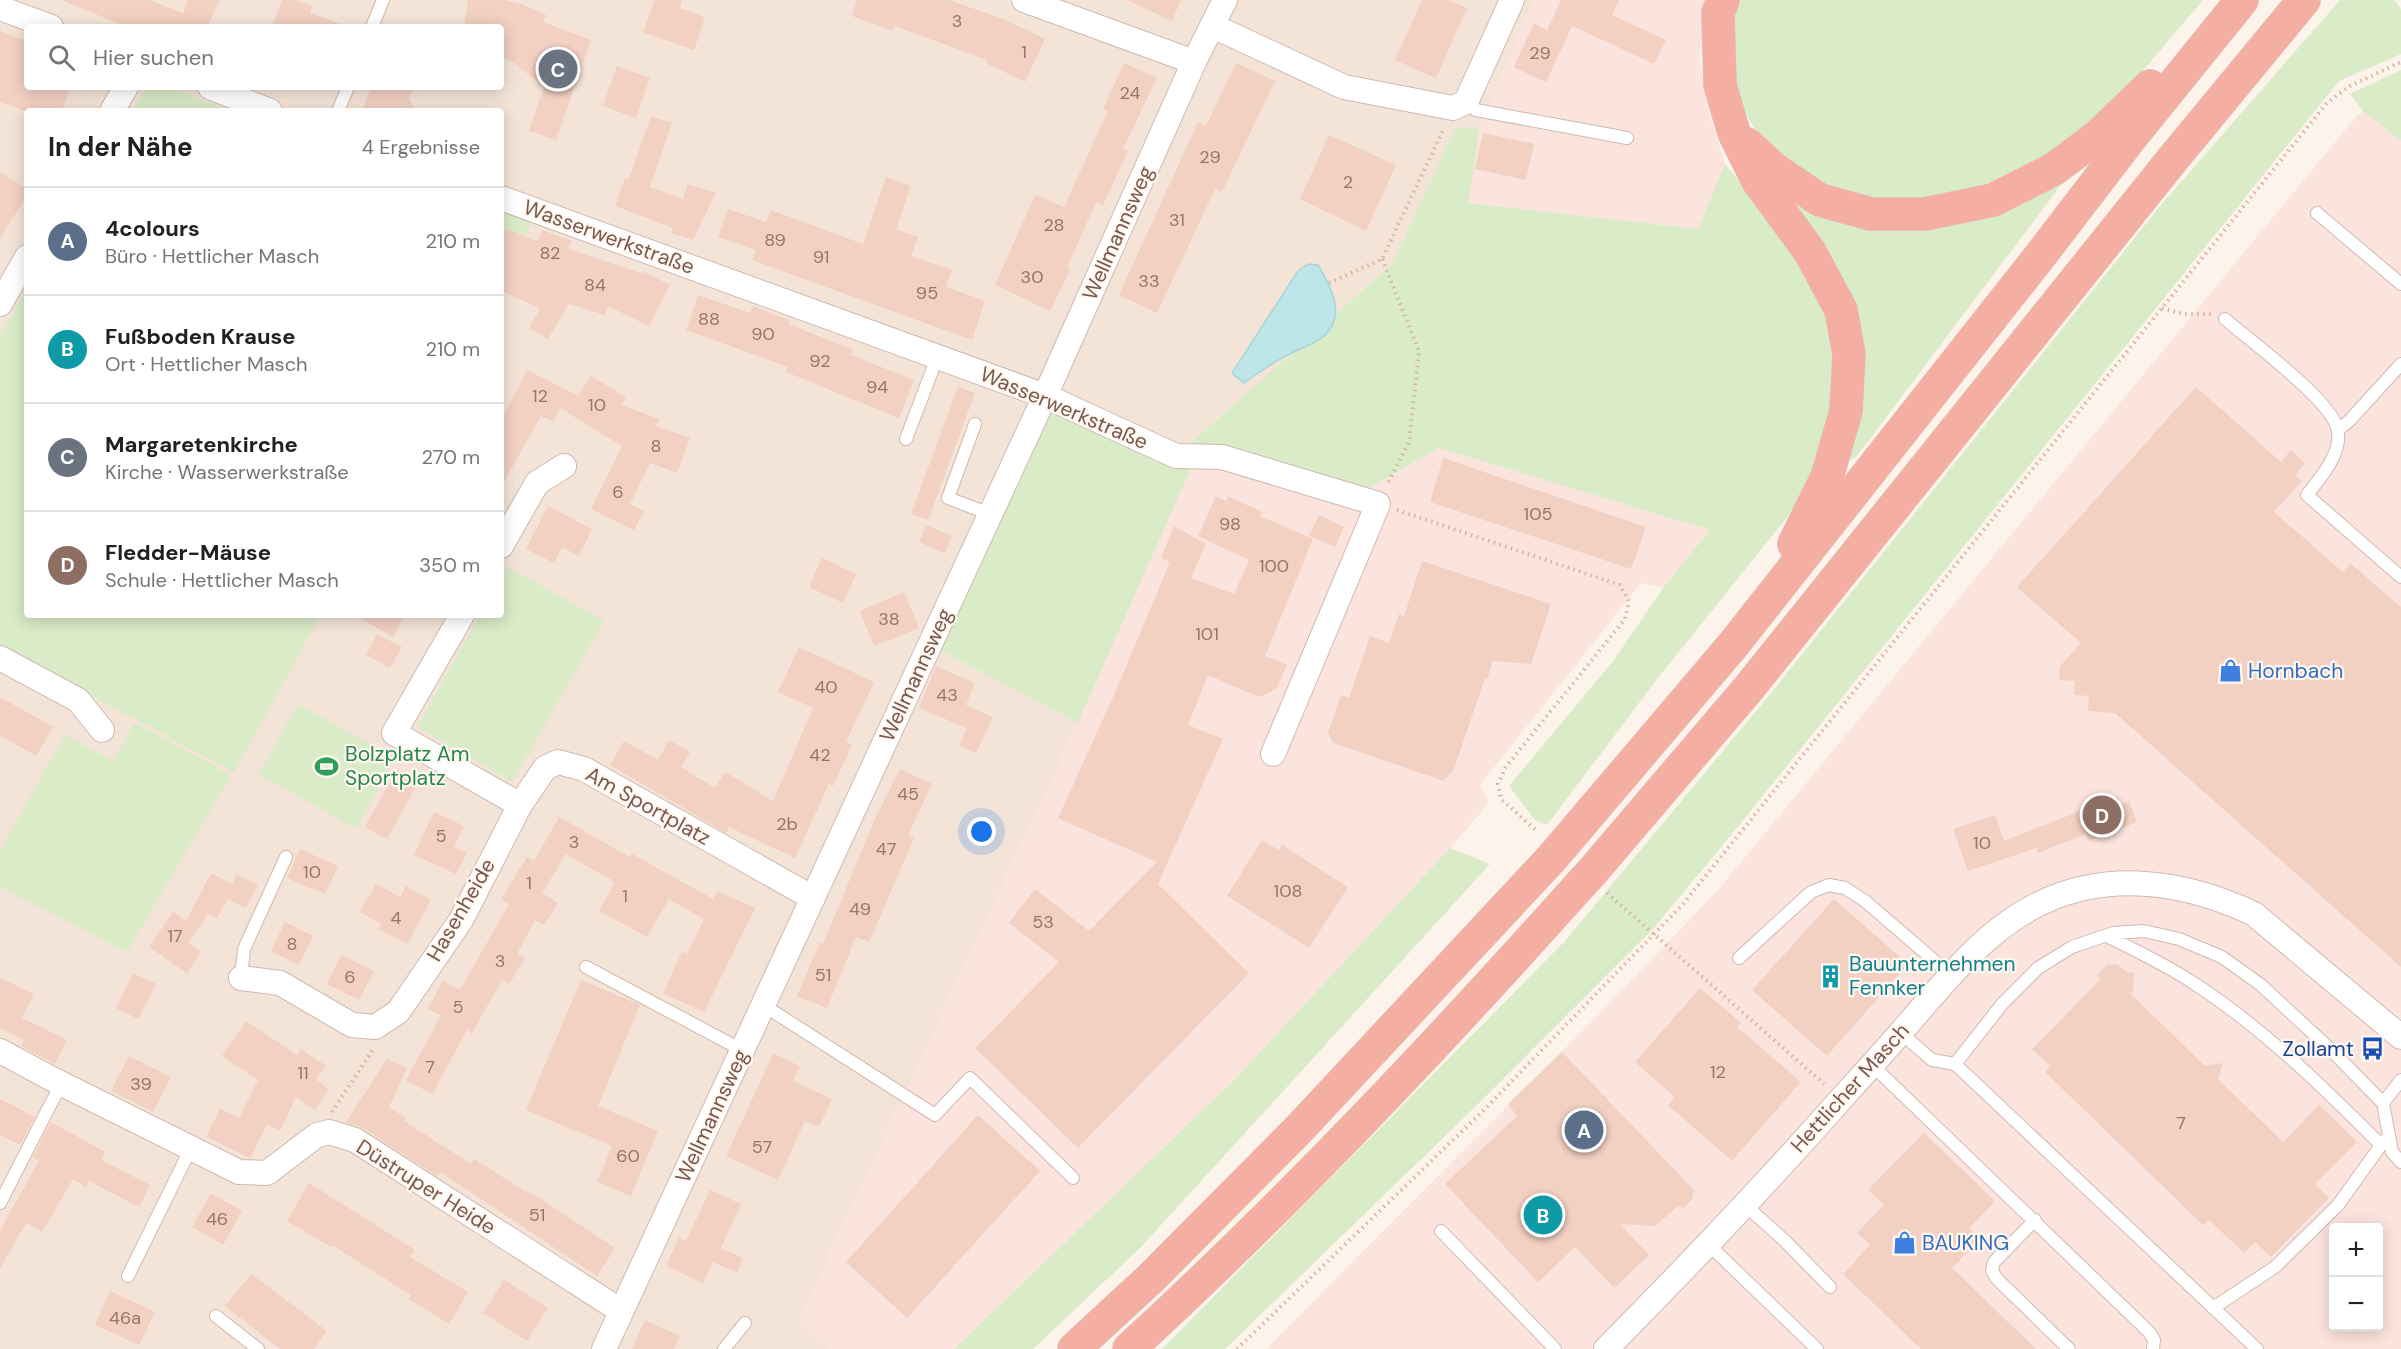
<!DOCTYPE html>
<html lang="de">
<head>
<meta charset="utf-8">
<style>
  body { margin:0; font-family:"DM Sans",sans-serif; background:#f6f6f6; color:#202124 }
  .controls { position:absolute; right:18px; bottom:18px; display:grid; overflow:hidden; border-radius:6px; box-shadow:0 3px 15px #0003 }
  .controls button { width:54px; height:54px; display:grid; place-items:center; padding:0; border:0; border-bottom:2px solid #e0e0e0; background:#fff; color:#202124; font:30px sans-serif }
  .you { position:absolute; left:982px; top:832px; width:21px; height:21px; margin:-15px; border:4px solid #fff; border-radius:50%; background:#1a73e8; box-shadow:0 0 0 9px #1a73e833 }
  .badge { display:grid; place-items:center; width:39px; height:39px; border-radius:50%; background:#d93025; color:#fff; font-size:20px; font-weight:700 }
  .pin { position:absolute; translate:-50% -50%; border:3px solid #fff; box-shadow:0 2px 6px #0006 }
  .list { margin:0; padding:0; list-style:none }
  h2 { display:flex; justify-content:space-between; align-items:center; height:78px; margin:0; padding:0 24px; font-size:26px }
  h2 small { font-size:20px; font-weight:400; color:#757577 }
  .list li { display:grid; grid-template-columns:39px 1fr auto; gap:18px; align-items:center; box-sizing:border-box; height:108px; padding:0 24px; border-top:2px solid #e0e0e0 }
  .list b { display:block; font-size:22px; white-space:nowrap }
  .list p { margin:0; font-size:20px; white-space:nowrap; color:#757577 }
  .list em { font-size:20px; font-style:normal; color:#757577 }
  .icon { flex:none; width:33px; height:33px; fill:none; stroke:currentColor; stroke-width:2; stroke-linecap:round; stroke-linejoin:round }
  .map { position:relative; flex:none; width:2401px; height:1349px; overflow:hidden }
  .search { position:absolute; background:#fff; box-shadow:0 3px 15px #0003; left:24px; top:24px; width:480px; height:66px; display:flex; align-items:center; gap:15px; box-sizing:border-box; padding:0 21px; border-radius:6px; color:#757577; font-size:22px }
  .panel { position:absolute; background:#fff; box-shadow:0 3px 15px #0003; left:24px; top:108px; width:480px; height:510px; border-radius:6px }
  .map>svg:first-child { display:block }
</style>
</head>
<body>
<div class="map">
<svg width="2401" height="1349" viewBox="0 0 2401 1349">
  <rect width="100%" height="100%" fill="#fcf3ea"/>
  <path fill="#f4e4d8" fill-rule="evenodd" d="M0,0H1534L1480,127L1455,128L1393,263L1176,456L930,645L1078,723L798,1322L829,1349H0ZM27,27H501V87H27ZM27,111H501V615H27Z"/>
  <path fill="#fce4de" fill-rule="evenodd" d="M1534,0H1707L1699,53L1707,107L1725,164L1699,229L1467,203L1480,127Z
    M2401,76V1349H1266L1609,1004L1718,890L2355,118ZM2334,1228H2378V1326H2334Z
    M1439,448L1710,530L1663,588L1641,583L1480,785L1489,803L1450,848L1235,1079L954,1349H829L798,1322L1078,723L1196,456L1368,489Z"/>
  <path fill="#daebc8" d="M1736,0H2203L2112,107L2057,152L1988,190L1928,206L1823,193L1783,165L1751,123L1734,87L1727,45Z
    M2340,0H2394L2401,9V54L2339,81L1732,834L1652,930L1476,1106L1225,1349H1162L1565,941L1763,703L2161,205Z
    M2401,70V141L2362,110L2350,94Z
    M147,87H168L233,111H132Z
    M1480,127L1468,203L1698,229L1725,164L1807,266L1826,305L1836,348L1830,410L1815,472L1796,506L1657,679L1547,825L1535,820L1509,786L1614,660L1663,588L1710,530L1439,448L1368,489L1196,457L1078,723L930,645L1045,396L1176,456L1393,263L1455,128Z
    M2097,137L1857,456L1827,477L1849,354L1774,169L1925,214Z
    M501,211L531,222L513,270L501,291Z
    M27,289V615H321L234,772L0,647V335Z
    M508,567L604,621L512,782L417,727L480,615H501V579Z
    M298,704L395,758L356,829L259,774Z
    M134,723L231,775L127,952L0,887V851L65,735L114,761Z
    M1450,848L1490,864L1141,1247L1033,1349H954L1235,1079Z"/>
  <path fill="#bee5e7" stroke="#a4d6d8" stroke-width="1.5" d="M1308,264L1318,265C1331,287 1347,315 1324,336C1313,345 1299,349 1287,355C1272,363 1258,373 1244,383L1232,373L1298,271Z"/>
  <path fill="#f2d0c2" d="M61,0H149L183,13L188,0H219L209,24L215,27H127Z
    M282,0H295L312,6L310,13L343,25V27H272Z
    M468,0H505L521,4L546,15L543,22L591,40L556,140L529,131L544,87L514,63L501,57V27H464Z
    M655,0H682L680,8L705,17L694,50L643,32Z
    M857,0H949L1006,20L1045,39L1025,82L986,63L987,60L895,26L893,31L852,16Z
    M1127,0H1181L1172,21Z
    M1422,0H1448L1467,8L1436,78L1395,60Z
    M1561,0H1619L1612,15L1666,40L1654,64L1572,26L1546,82L1514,67L1534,23L1547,30Z
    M0,31L27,41V87H70L62,111H26L0,102Z
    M1124,63L1157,78L1123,149L1128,151L1103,205L1096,202L1067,268L1070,270L1050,311L995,285L1035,195L1064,207L1108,111L1103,109Z
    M1236,63L1275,81L1222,192L1215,189L1157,313L1119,295L1198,122L1206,126Z
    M617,66L650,78L636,118L603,106Z
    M371,87H414L409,99L416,111H362Z
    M651,116L672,123L650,187L683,199L688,184L716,193L693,240L671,233L673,228L615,206L625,178L629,179Z
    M1483,133L1534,144L1526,180L1475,169Z
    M1329,135L1396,165L1366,231L1300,199Z
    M0,172L27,189V196L0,238Z
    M886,177L911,186L896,229L918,237L911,256L952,270L946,287L985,301L972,340L752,260L756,250L718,237L728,209L766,222L771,210L863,244Z
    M501,227L538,241L542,230L572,241L568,249L641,273L642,271L670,285L649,326L608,306L605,315L569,304L548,339L529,328L540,309L501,290Z
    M698,295L750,313L753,306L789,320L788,324L854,350L851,355L914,380L899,418L786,372L788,367L686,330Z
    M527,370L578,396L591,376L626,397L621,405L659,419L656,426L690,438L677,473L650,463L630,504L644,511L634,530L591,509L622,446L560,408L553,421L541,416L501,487V421Z
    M958,387L975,393L928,520L911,514Z
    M2196,387L2281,462L2291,450L2305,463L2295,475L2302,481L2274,512L2343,572L2350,563L2401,607V967L2115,713L2088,711L2089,696L2074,695L2075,681L2059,680L2060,666L2081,643L2017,587Z
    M1443,458L1646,527L1631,569L1430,502Z
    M1216,496L1226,501L1228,496L1262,512L1260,516L1313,539L1265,656L1287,665L1276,689L1259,697L1208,675L1188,725L1223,739L1158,884L1249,973L1078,1148L975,1048L1059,962L1009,923L1035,889L1089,931L1157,862L1058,818L1114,695L1170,562L1161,558L1174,526L1206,544L1191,578L1234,594L1249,560L1198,536Z
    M548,506L592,529L579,556L562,547L554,563L526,549Z
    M1319,515L1344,527L1335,547L1309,536Z
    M926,525L952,536L945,553L919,542Z
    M822,558L856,574L843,603L809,587Z
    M1422,561L1551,604L1531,664L1493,661L1487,679L1485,678L1454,769L1444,781L1333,743L1328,733L1341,695L1349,698L1370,636L1389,643L1399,614L1404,616Z
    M904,592L919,628L874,646L860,611Z
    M355,615H405L393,637Z
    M377,634L402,647L390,668L366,655Z
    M799,647L874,682L846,742L852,745L833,786L829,784L795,858L729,827L726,833L610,765L624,741L658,760L669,740L690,752L681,767L715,788L725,772L773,801L813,708L778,692Z
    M936,666L975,683L966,705L993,717L976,753L959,745L967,728L919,708Z
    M0,697L53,727L36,756L0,735Z
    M397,769L416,779V786L387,839L365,827Z
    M900,769L932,784L908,835L914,838L869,942L856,937L827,1008L797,996L820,942L823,944L874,821Z
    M2118,796L2121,804L2129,801L2137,822L2089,841L2086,834L2038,853L2036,848L1968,871L1953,829L1995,815L2004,841Z
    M434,812L464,826L454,847L467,852L456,874L414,855Z
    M559,817L630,857L632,854L713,899L717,891L755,908L704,1012L663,993L682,952L687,954L704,919L669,899L647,937L599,911L615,882L566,854L542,893L558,903L544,925L535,920L517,954L525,958L509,984L502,980L472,1033L467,1030L432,1094L406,1080L441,1016L428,1009L443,980L460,990L509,904L501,899L527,857L534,861Z
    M1262,840L1279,850L1282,845L1348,887L1309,948L1227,896Z
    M300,849L338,866L325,894L287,878Z
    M211,873L232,884L237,875L258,885L246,908L228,899L217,918L208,914L188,943L201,952L187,973L149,947L173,912L186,921Z
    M376,884L400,897L406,886L431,900L407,944L379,929L381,924L360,912Z
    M1834,899L1908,964L1827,1056L1752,990Z
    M285,922L313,936L299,965L271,951Z
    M341,955L374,971L359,1000L327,984Z
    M2117,964L2126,972L2134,973L2133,991L2131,994L2205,1066L2223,1063L2218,1079L2283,1142L2319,1105L2357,1142L2315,1184L2329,1198L2271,1257L2255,1242L2244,1253L2209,1220L2203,1225L2045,1072L2050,1066L2032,1049L2101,979L2097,975L2107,965Z
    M133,973L156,984L138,1019L116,1008Z
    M0,978L34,994L22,1018L67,1040L55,1064L21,1046L24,1040L0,1028Z
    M581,980L640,1005L598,1106L658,1131L631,1196L597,1182L612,1146L526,1110Z
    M1700,988L1741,1023L1737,1027L1801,1082L1732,1161L1668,1105L1675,1097L1635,1062Z
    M246,1021L297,1055L301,1049L326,1066L316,1080L329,1089L315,1110L296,1097L280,1131L267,1124L250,1158L206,1137L220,1109L239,1118L258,1080L222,1056Z
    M1562,1052L1694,1190L1692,1200L1684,1208L1678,1206L1655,1226L1620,1224L1649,1255L1614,1288L1575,1247L1538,1282L1445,1184L1517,1116L1508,1104Z
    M773,1054L800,1066L793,1081L832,1099L819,1127L805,1121L778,1180L726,1156Z
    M129,1056L171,1077L153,1112L111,1091Z
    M387,1059L407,1068L389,1107L406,1118L404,1121L471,1164L474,1159L526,1192L527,1190L615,1248L597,1276L440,1172L437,1176L363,1128L346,1122Z
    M0,1099L35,1117L20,1145L0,1135Z
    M978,1115L1040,1171L907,1318L846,1262Z
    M51,1122L105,1152L101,1160L150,1185L139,1207L89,1181L86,1187L73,1179L42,1232L26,1223L0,1268V1230L39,1161L33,1157Z
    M1924,1133L1995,1201L1969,1228L1981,1239L1952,1268L2036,1349H1921L1843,1274L1870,1245L1857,1233L1884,1205L1868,1190Z
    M309,1183L415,1250L410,1257L468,1292L449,1324L409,1299L411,1295L332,1245L331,1247L287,1221Z
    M710,1190L741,1204L721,1248L743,1258L737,1273L713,1262L703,1283L666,1266L679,1237L686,1241Z
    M211,1193L242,1211L223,1245L192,1227Z
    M251,1274L327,1331L314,1349H280L225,1306Z
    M504,1280L548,1308L527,1341L483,1313Z
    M110,1291L155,1312L139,1345L95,1325Z
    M645,1320L680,1336L674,1349H632Z"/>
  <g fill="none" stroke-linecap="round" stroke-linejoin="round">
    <defs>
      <path id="service" d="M372,27L383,0
        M1466,102L1476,110L1627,138
        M338,111L348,87
        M2317,213L2401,284
        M2225,319C2249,340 2334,402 2338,431C2341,455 2321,477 2307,495L2401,577
        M975,424L948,498L990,514
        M2338,430L2350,420L2401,364
        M906,439L937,358
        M2107,936C2136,951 2167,965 2195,984C2264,1029 2323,1087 2381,1145
        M1739,958L1811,892L1829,885L1845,888L1865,901L1951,975
        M586,967L742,1050
        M241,978L244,949L286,857
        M763,1005L935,1115L970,1078L1073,1178
        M1901,1033L1932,1060L1955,1064
        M1872,1065L2149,1332L2154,1340L2153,1349
        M2383,1103L2401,1080
        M0,1203L61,1084
        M1746,1206L1784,1240L1830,1287
        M2035,1220L1994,1262L1992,1271L1997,1279L2069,1349
        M1441,1231L1555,1349
        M1709,1245L1817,1349
        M128,1276L191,1148
        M2213,1308L2275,1267L2338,1205L2384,1141
        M216,1316L258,1349
        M724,1349L745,1323
        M2257,1349L1955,1064L2003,1003L2038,968L2072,947L2113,933L2144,931L2179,939L2222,957L2261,985L2331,1050L2383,1103L2392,1152L2401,1162"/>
      <path id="minor" d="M1024,0L1194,62
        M0,8L51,27
        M1213,26L1344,87L1453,108L1466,102L1512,0
        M210,87L270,111
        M112,111L126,87
        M501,198L1045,396L1176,456L1222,457L1378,504L1273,754
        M0,304L27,257
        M501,546L537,483L564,466
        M462,615L394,733L520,805
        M0,658L78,700L102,730
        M241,978L280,983L352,1025L375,1027L398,1012L461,920L520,805L545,768L558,762L584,769L813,898
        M0,1051L54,1080L239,1172L267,1173L317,1135L329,1132L355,1140L621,1311
        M604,1349L1045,396L1194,62L1225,0
        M1606,1349C1687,1267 1766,1184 1842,1098C1862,1076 1882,1054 1902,1031C1943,984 1984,930 2041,903C2110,870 2187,882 2254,914L2401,1037"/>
      <path id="motorway" d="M1723,0L1718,13L1720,85L1734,133L1758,181L1810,252L1841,310L1849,354L1846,411L1827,477L1794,544
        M1747,144L1774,169L1820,200L1871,214H1925L1993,200L2054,169L2097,137L2150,86
        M1563,845L1733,645L2040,256L2132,136L2242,0
        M1592,872L1748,689L2172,160L2304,0
        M1074,1349L1152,1277L1298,1130L1551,859
        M1129,1349C1288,1203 1436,1046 1580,885"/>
    </defs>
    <use href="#service" stroke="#cfb9af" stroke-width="14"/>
    <use href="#minor" stroke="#cfb9af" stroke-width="26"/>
    <use href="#motorway" stroke="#d9d0cd" stroke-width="34"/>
    <path stroke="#d7b2a4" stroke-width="4" stroke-dasharray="1.5 4.5" stroke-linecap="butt" d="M1382,259L1419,351L1409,442L1387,485
      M1329,283L1382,259L1444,128
      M2162,308L2183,314H2211
      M1397,510L1620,585L1629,601L1625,619L1505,768L1498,784L1501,799L1538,832
      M1607,893L1824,1084
      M332,1112L374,1048
      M1237,1349L1482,1112L1683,904L2326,104L2348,87L2401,62"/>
    <use href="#service" stroke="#fff" stroke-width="12"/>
    <use href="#minor" stroke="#fff" stroke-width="24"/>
    <use href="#motorway" stroke="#f5afa2" stroke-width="33"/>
    <defs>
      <path id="motorway-bridge" d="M1551,859L1563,845
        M1580,885L1592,872"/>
    </defs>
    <use href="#motorway-bridge" stroke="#d9d0cd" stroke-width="34" stroke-linecap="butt"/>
    <use href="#motorway-bridge" stroke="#f5afa2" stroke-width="33"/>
  </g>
  <defs>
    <symbol id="shop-bare" viewBox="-9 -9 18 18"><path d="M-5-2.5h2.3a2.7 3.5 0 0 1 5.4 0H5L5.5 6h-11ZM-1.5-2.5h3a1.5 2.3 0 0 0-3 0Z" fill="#3f7fe0" stroke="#fff8f1" stroke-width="2.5" paint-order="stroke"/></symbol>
    <symbol id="stadium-bare" viewBox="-9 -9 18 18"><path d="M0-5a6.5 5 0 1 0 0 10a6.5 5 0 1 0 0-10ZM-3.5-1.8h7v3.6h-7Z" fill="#2e9e5b" stroke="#fff8f1" stroke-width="2.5" paint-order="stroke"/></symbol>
    <symbol id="building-bare" viewBox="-9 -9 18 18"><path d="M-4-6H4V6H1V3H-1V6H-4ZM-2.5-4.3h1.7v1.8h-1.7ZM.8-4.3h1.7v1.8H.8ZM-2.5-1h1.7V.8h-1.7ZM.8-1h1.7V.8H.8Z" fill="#0f9aa8" stroke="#fff8f1" stroke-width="2.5" paint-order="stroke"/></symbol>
    <symbol id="bus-bare" viewBox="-9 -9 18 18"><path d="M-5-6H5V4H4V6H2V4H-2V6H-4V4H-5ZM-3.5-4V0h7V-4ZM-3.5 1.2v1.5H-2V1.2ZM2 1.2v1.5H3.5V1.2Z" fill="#1a4fb4" stroke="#fff8f1" stroke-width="2.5" paint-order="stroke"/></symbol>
  </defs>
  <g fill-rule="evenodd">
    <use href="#shop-bare" x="2214" y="654" width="33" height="33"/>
    <use href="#stadium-bare" x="310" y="750" width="33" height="33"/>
    <use href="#building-bare" x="1814" y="960" width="33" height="33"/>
    <use href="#bus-bare" x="2356" y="1032" width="33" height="33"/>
    <use href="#shop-bare" x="1888" y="1226" width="33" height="33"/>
  </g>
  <g text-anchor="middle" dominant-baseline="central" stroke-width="4.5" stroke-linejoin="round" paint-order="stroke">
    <g font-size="18" fill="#96756a">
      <text x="957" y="21">3</text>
      <text x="1024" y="52">1</text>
      <text x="1540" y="53">29</text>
      <text x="1130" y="93">24</text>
      <text x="1210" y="157">29</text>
      <text x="1348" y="182">2</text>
      <text x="1177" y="220">31</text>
      <text x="1054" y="225">28</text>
      <text x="775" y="240">89</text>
      <text x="550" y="253">82</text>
      <text x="821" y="257">91</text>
      <text x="1032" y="277">30</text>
      <text x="1149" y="281">33</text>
      <text x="595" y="285">84</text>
      <text x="927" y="293">95</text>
      <text x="709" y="319">88</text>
      <text x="763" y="334">90</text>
      <text x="820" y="361">92</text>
      <text x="877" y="387">94</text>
      <text x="540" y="396">12</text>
      <text x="597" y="405">10</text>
      <text x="656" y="446">8</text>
      <text x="618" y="492">6</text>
      <text x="1538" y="514">105</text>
      <text x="1230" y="524">98</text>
      <text x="1274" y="566">100</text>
      <text x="889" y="619">38</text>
      <text x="1207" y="634">101</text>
      <text x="826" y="687">40</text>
      <text x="947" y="695">43</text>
      <text x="820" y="755">42</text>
      <text x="908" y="794">45</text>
      <text x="787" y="824">2b</text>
      <text x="441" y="836">5</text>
      <text x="574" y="842">3</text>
      <text x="1982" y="843">10</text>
      <text x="886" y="849">47</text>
      <text x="312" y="872">10</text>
      <text x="529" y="883">1</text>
      <text x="1288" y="891">108</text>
      <text x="625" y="896">1</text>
      <text x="860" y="909">49</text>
      <text x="396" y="918">4</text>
      <text x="1043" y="922">53</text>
      <text x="175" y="936">17</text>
      <text x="292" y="944">8</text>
      <text x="500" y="961">3</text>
      <text x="823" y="975">51</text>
      <text x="350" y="977">6</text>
      <text x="458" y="1007">5</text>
      <text x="430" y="1067">7</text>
      <text x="1718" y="1072">12</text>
      <text x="303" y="1073">11</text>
      <text x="141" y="1084">39</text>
      <text x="2181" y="1123">7</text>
      <text x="762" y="1147">57</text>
      <text x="628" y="1156">60</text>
      <text x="537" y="1215">51</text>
      <text x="217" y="1219">46</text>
      <text x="125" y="1318">46a</text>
    </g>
    <g font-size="21" fill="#78574d" stroke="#fff8f1">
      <text transform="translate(1118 233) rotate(-66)">Wellmannsweg</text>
      <text transform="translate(609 237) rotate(20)">Wasserwerkstraße</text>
      <text transform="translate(1064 408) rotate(23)">Wasserwerkstraße</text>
      <text transform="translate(916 675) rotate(-65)">Wellmannsweg</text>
      <text transform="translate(648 806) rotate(29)">Am Sportplatz</text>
      <text transform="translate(461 910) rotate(-60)">Hasenheide</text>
      <text transform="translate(1850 1088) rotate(-48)">Hettlicher Masch</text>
      <text transform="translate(712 1116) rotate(-65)">Wellmannsweg</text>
      <text transform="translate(426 1187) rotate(32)">Düstruper Heide</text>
    </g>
    <g font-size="21" fill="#366cbe" stroke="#fff8f1" text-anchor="start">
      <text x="2248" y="671">Hornbach</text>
      <text x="1922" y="1243">BAUKING</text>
    </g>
    <g font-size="21" fill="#27864d" stroke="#fff8f1" text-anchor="start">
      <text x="345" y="754">Bolzplatz Am<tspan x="345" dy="24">Sportplatz</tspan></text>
    </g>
    <g font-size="21" fill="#0d838f" stroke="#fff8f1" text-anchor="start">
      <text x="1849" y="964">Bauunternehmen<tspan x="1849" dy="24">Fennker</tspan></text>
    </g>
    <g font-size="21" fill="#164399" stroke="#fff8f1" text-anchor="end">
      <text x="2354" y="1049">Zollamt</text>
    </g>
  </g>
</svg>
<div class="controls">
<button>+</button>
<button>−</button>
</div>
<div class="you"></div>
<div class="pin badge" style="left:1584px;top:1130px;background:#5c6f8a">A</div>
<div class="pin badge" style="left:1543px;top:1215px;background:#0f9aa8">B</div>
<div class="pin badge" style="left:558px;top:69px;background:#6b7280">C</div>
<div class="pin badge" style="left:2102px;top:815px;background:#8d6e63">D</div>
<div class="search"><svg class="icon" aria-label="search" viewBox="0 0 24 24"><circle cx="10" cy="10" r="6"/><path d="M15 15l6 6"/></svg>Hier suchen</div>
<section class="panel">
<h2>In der Nähe<small>4 Ergebnisse</small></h2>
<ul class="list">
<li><span class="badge" style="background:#5c6f8a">A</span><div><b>4colours</b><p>Büro · Hettlicher Masch</p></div><em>210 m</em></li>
<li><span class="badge" style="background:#0f9aa8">B</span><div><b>Fußboden Krause</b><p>Ort · Hettlicher Masch</p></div><em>210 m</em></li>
<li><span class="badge" style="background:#6b7280">C</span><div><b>Margaretenkirche</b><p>Kirche · Wasserwerkstraße</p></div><em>270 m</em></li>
<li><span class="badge" style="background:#8d6e63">D</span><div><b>Fledder-Mäuse</b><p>Schule · Hettlicher Masch</p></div><em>350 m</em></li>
</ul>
</section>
</div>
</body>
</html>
